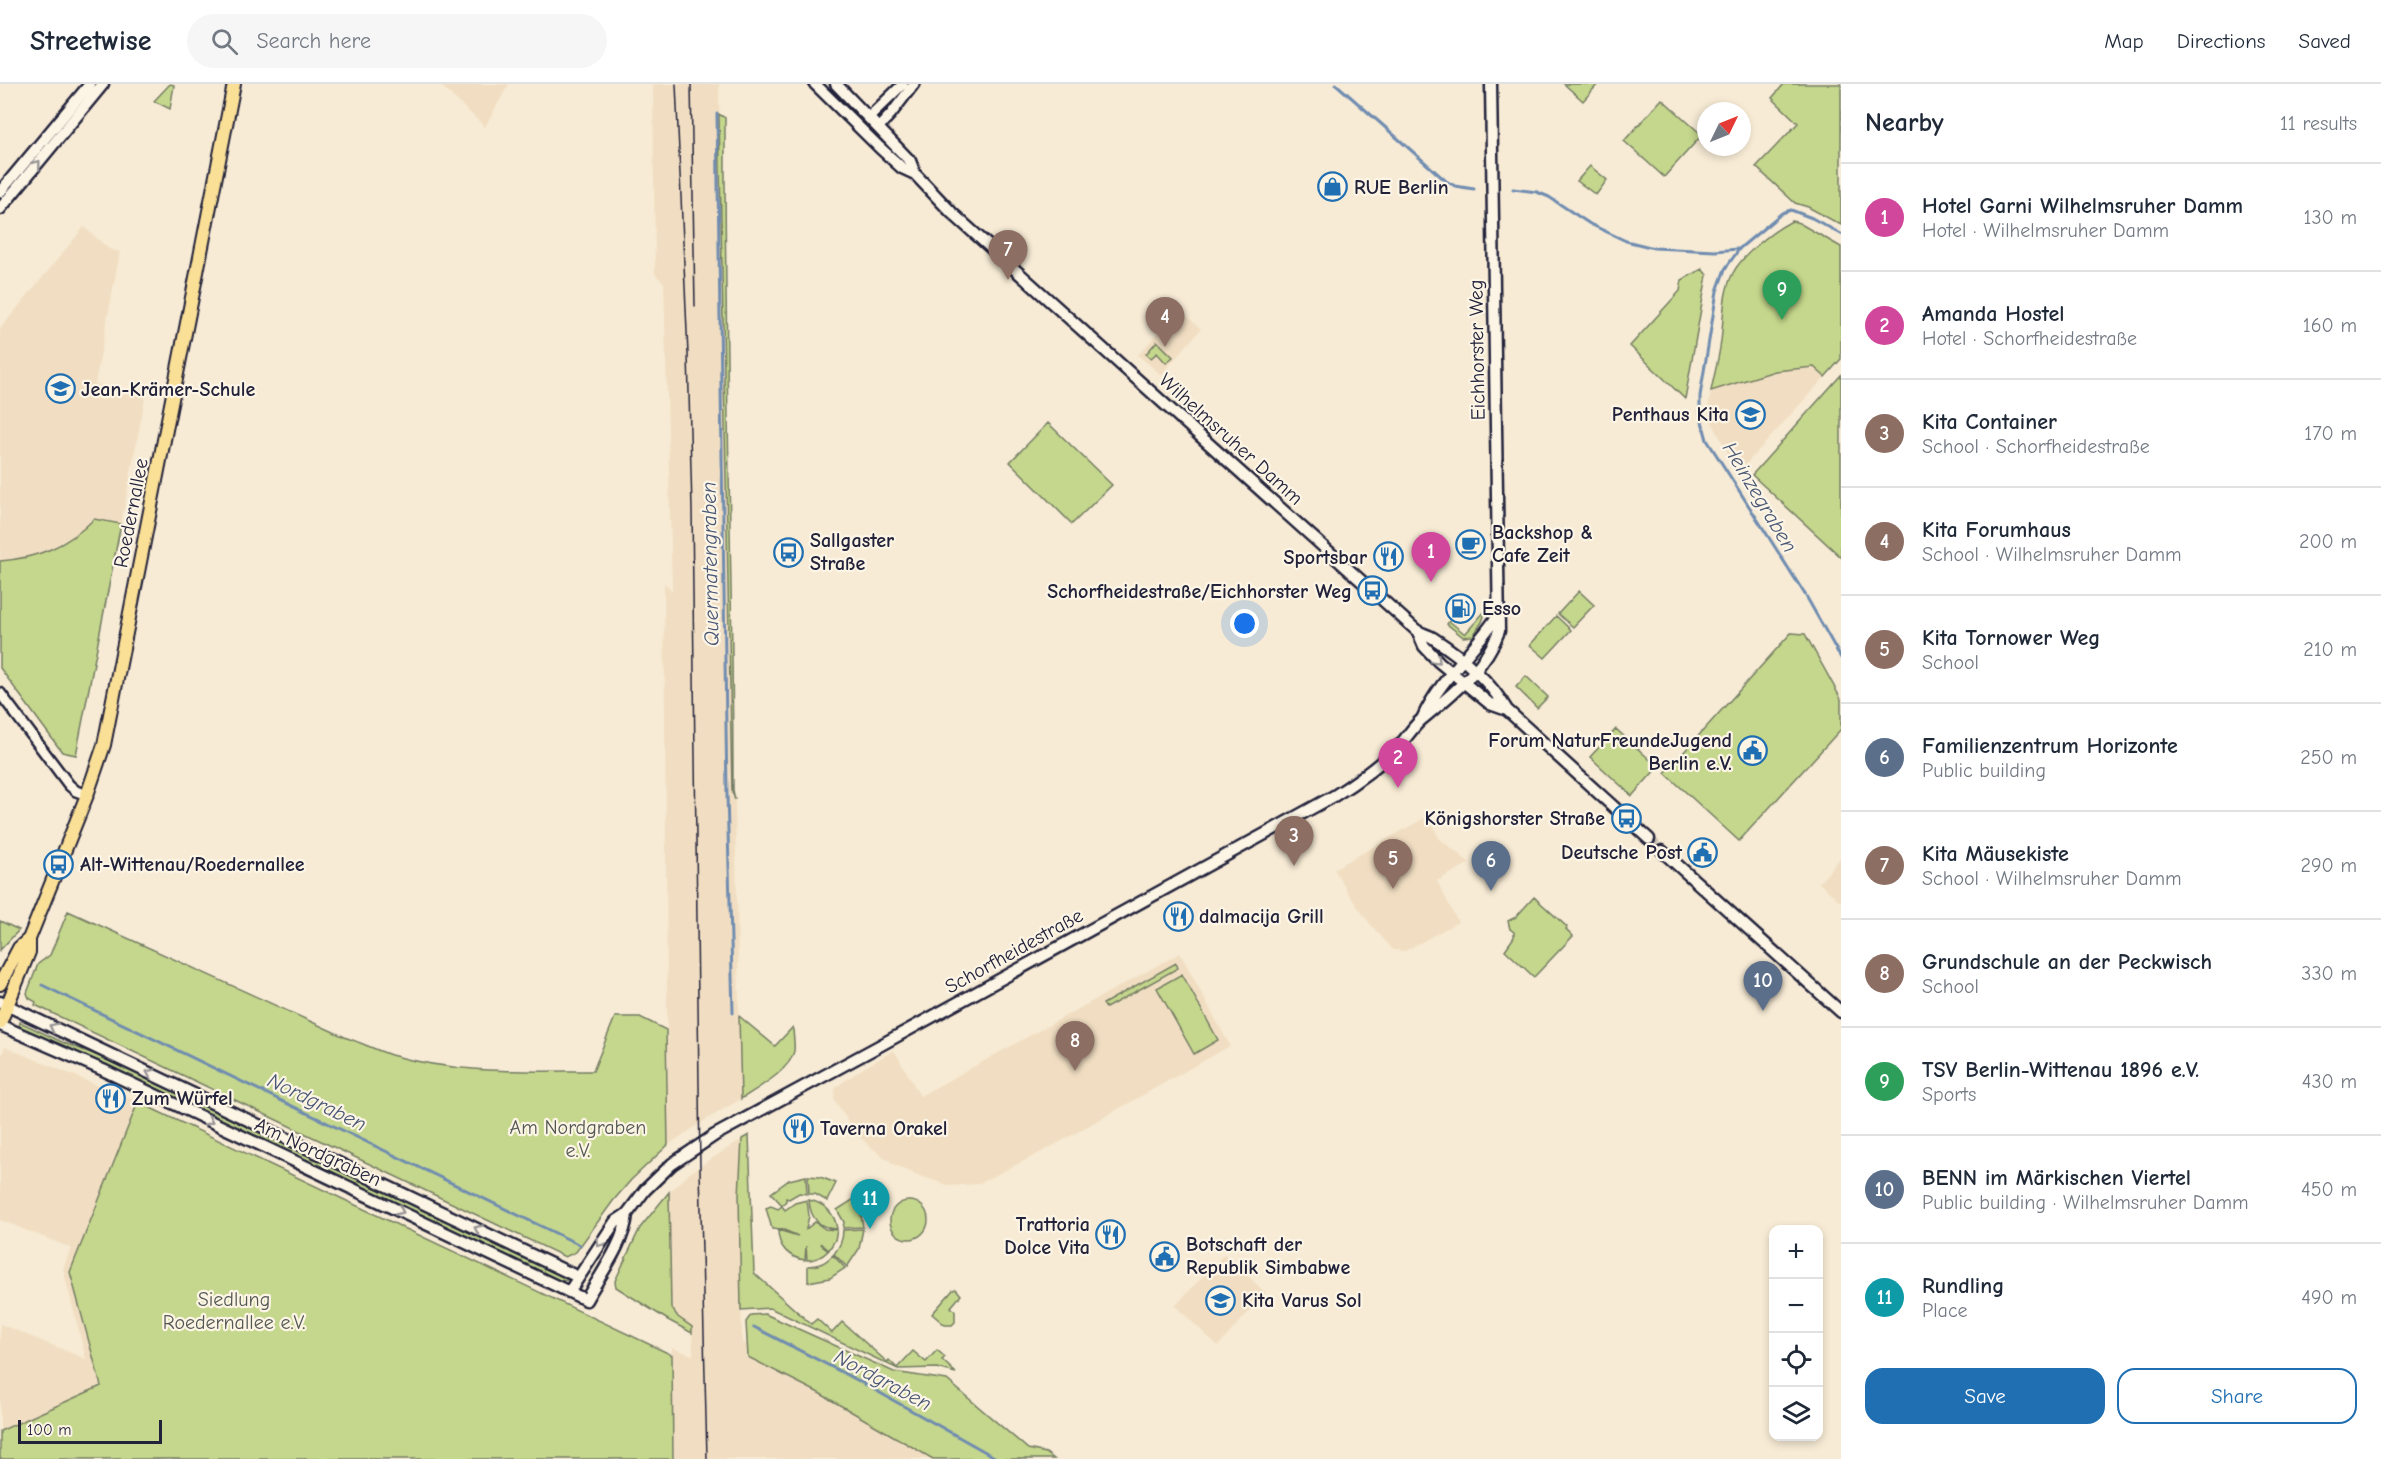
<!DOCTYPE html>
<html lang="en">
<head>
<meta charset="utf-8">
<style>
  body { margin:0; font-family:"Comic Neue",sans-serif; background:#f6f6f7; color:#1f2937 }
  .controls { position:absolute; right:18px; bottom:18px; display:grid; overflow:hidden; border-radius:12px; box-shadow:0 3px 9px #0003 }
  .controls button { width:54px; height:54px; display:grid; place-items:center; padding:0; border:0; border-bottom:2px solid #e0e1e3; background:#fff; color:#1f2937; font:30px sans-serif }
  .compass { position:absolute; left:1697px; top:18px; width:54px; height:54px; border-radius:50%; background:#fff; box-shadow:0 3px 9px #0003; rotate:47deg }
  .scale { position:absolute; left:18px; bottom:15px; width:144px; box-sizing:border-box; padding-left:6px; border:3px solid #22223b; border-top:0; font-size:16px; line-height:21px; white-space:nowrap; color:#22223b; -webkit-text-stroke:4px #fcf5e5; paint-order:stroke }
  .you { position:absolute; left:1245px; top:540px; width:21px; height:21px; margin:-15px; border:4px solid #fff; border-radius:50%; background:#1a73e8; box-shadow:0 0 0 9px #1a73e833 }
  .badge { display:grid; place-items:center; width:39px; height:39px; border-radius:50%; background:#1f6fb2; color:#fff; font-size:20px; font-weight:700 }
  .pin { position:absolute; translate:-50% -50px; filter:drop-shadow(0 2px 3px #0008) }
  .pin::after { content:''; position:absolute; top:32px; width:21px; height:18px; background:inherit; clip-path:polygon(0 0,100% 0,50% 100%) }
  .list { margin:0; padding:0; list-style:none }
  h2 { display:flex; justify-content:space-between; align-items:center; height:78px; margin:0; padding:0 24px; font-size:26px }
  h2 small { font-size:20px; font-weight:400; color:#747a83 }
  .list li { display:grid; grid-template-columns:39px 1fr auto; gap:18px; align-items:center; box-sizing:border-box; height:108px; padding:0 24px; border-top:2px solid #e0e1e3 }
  .list b { display:block; font-size:22px; white-space:nowrap }
  .list p { margin:0; font-size:20px; white-space:nowrap; color:#747a83 }
  .list em { font-size:20px; font-style:normal; color:#747a83 }
  .actions { display:flex; gap:12px; padding:18px 24px }
  .actions a { flex:1; padding:14px 0; border:2px solid #1f6fb2; border-radius:18px; text-align:center; font-size:21px; color:#1f6fb2 }
  .actions .main { background:#1f6fb2; color:#fff }
  .icon { flex:none; width:33px; height:33px; fill:none; stroke:currentColor; stroke-width:2; stroke-linecap:round; stroke-linejoin:round }
  .map { position:relative; flex:none; width:1841px; height:1375px; overflow:hidden }
  header { display:flex; align-items:center; gap:36px; box-sizing:border-box; height:84px; padding:0 30px; background:#fff; border-bottom:2px solid #e0e1e3 }
  header strong { font-size:28px }
  nav { display:flex; gap:33px; margin-inline-start:auto; font-size:21px }
  .search { width:420px; height:54px; background:#f6f6f7; display:flex; align-items:center; gap:15px; box-sizing:border-box; padding:0 21px; border-radius:33px; color:#747a83; font-size:22px }
  main { display:flex }
  aside { flex:1; background:#fff }
  .map>svg:first-child { display:block }
</style>
</head>
<body>
<header>
<strong>Streetwise</strong>
<div class="search"><svg class="icon" aria-label="search" viewBox="0 0 24 24"><circle cx="10" cy="10" r="6"/><path d="M15 15l6 6"/></svg>Search here</div>
<nav><a>Map</a><a>Directions</a><a>Saved</a></nav>
</header>
<main>
<div class="map">
<svg width="1841" height="1375" viewBox="0 0 1841 1375">
  <rect width="100%" height="100%" fill="#f7ebd5"/>
  <filter id="ink" filterUnits="userSpaceOnUse"><feTurbulence type="fractalNoise" baseFrequency=".0167" numOctaves="2"/><feDisplacementMap in="SourceGraphic" scale="12" xChannelSelector="R" yChannelSelector="G"/><feConvolveMatrix kernelMatrix="1 2 1 2 8 2 1 2 1" color-interpolation-filters="sRGB"/></filter>
  <g filter="url(#ink)">
    <path fill="#f1dec2" d="M439,0H509L485,43Z
      M653,0H719L732,707L735,716L741,1015L704,1037L668,1061L664,499L672,506L664,199L655,190Z
      M84,143L109,165L120,168L95,300L146,310L121,440L94,435L78,451L53,466L23,475L0,477V245Z
      M1179,225L1201,245L1161,291L1138,271Z
      M1814,283L1825,293L1738,389L1711,336L1708,324L1711,307L1775,287Z
      M1428,732L1439,754L1470,779L1437,797L1458,838L1405,867L1393,866L1370,840L1350,812L1334,785Z
      M1841,773V818L1819,799Z
      M1180,869L1230,962L1042,1068L978,1100L951,1102L920,1092L895,1081L869,1062L854,1047L834,1015L836,1003L865,983L894,966L920,1012Z
      M5,963L138,1018L70,1188L101,1302L0,1347V1240L86,1275L63,1185L71,1164L0,1136V974Z
      M742,1055L739,1111L742,1258L841,1309L955,1375H673L672,1264L693,1271L692,1243L678,1233L671,1223L669,1108L691,1088Z
      M1224,1170L1266,1209L1218,1262L1175,1222Z"/>
    <path fill="#c5d78c" stroke="#747c64" stroke-width="1.5" d="M170,0L174,1L170,25L154,17Z
      M1564,0H1598L1583,17Z
      M1784,0H1841V141L1808,123L1795,119L1756,83L1798,39L1772,14Z
      M1662,15L1702,51L1664,93L1624,57Z
      M719,30L725,34C724,258 733,482 733,706L735,716L732,707Z
      M1590,82L1607,96L1596,111L1577,97Z
      M1792,137L1799,139L1841,163V275L1825,293L1814,283L1775,287L1711,307C1714,291 1719,274 1721,257C1724,234 1722,210 1733,189C1743,170 1774,146 1792,137Z
      M1702,185L1707,191L1685,315L1630,262L1680,207L1682,196Z
      M1157,257L1173,273L1166,279L1157,269L1151,274L1146,270Z
      M1841,291V473L1752,391Z
      M1048,339L1112,401L1072,440L1010,378Z
      M94,435L121,440L76,671L62,668L0,584V477C38,474 67,462 94,435Z
      M1579,507L1594,521L1573,543L1558,530Z
      M1486,526L1482,538L1473,552L1463,553L1447,540L1449,537L1465,550Z
      M1556,532L1571,546L1545,574L1530,561Z
      M1791,549L1805,550L1841,615V645L1739,757L1665,689Z
      M1526,592L1548,613L1537,624L1516,603Z
      M1616,645L1658,683L1632,712L1590,673Z
      M1534,813L1567,843L1566,845L1573,852L1534,893L1505,866L1514,853V848L1510,845L1508,837L1516,833Z
      M68,827L347,954C362,959 376,966 391,971C457,990 525,987 593,987L615,933H640L666,946L668,1061L631,1096L613,1117L576,1168L565,1173L35,921L36,918L29,914L27,909L38,880L50,871Z
      M0,837L19,846L0,866Z
      M1176,879L1178,884L1106,924L1103,920Z
      M1182,890L1218,956L1194,970L1157,904Z
      M739,932L775,962L793,943C793,951 795,960 794,967C791,986 756,1005 741,1015Z
      M20,938L62,958L112,977L564,1191L567,1193V1196L559,1197L542,1189L150,1003L19,943Z
      M138,1018L672,1271L673,1375H0V1347L101,1302L70,1188Z
      M749,1051L754,1189L811,1240L817,1235L832,1249L842,1238L887,1278L889,1276L897,1284L913,1267L926,1278L937,1266L945,1273L942,1276L956,1289L937,1284L898,1285L770,1224L741,1226L739,1111L742,1055Z
      M806,1092L807,1110L799,1109L789,1115L786,1114V1117L782,1121L771,1109L789,1096Z
      M808,1092L820,1093L836,1099L827,1117L815,1110H809Z
      M669,1108L671,1223L678,1233L692,1243V1249L668,1236L616,1203L615,1197L640,1144Z
      M854,1115L861,1131L863,1143L843,1144L844,1138L837,1126Z
      M807,1116L809,1132L806,1145L815,1138L825,1145L837,1146L835,1156L829,1166L820,1159L828,1167C822,1173 815,1176 807,1176L806,1162L805,1176C789,1174 778,1163 778,1146L798,1152L784,1146L772,1145L766,1124L771,1122L778,1125L782,1122L785,1126L795,1119Z
      M809,1116C824,1119 835,1129 837,1145C819,1144 810,1134 809,1116Z
      M890 1136a19 19 0 1 1 38 0a19 19 0 1 1-38 0Z
      M863,1145L859,1165L847,1183L834,1170C840,1162 843,1156 843,1146Z
      M833,1171L845,1184L830,1194L808,1198V1182C819,1182 825,1179 833,1171Z
      M956,1205L961,1211L951,1223L955,1227V1238L952,1241H945L932,1230L953,1206Z
      M765,1230L894,1288L947,1296L1028,1365L1046,1369L1054,1375H933L819,1309L748,1273L746,1238L751,1231Z"/>
    <g fill="none" stroke-linecap="round" stroke-linejoin="round">
      <path stroke="#6f8cb0" stroke-width="3" d="M1336,0L1446,97L1455,102L1474,105
        M717,30L727,710L733,929
        M1513,105L1537,108L1549,113L1590,140L1626,157L1654,164L1715,167L1738,165
        M1841,150L1812,134L1791,126L1782,129L1740,164L1725,185L1717,207L1700,312V330L1707,356L1806,512L1841,574
        M42,901L580,1161
        M754,1243L857,1296L998,1375"/>
      <path stroke="#ccc3b6" stroke-width="10" stroke-dasharray="10 5" stroke-linecap="butt" d="M1649,755L1662,767"/>
      <defs>
        <path id="tertiary" d="M869,33L903,0
          M879,43L891,30L914,0
          M0,609L69,701L76,707L87,711"/>
        <path id="secondary" d="M815,0L880,64L902,84L915,90L952,129L1416,546C1421,550 1427,550 1433,554C1461,572 1490,597 1507,626L1649,755
          M836,0L910,77L915,90
          M0,108L90,0
          M0,125L103,0
          M1418,548L1424,562L1439,578L1490,620L1507,626
          M1423,633C1439,596 1476,565 1498,531
          M1662,767L1841,928
          M0,918L578,1193
          M0,941L103,986L586,1216C600,1191 625,1158 627,1130
          M569,1208L615,1138L627,1130L645,1106L672,1080L715,1051L879,962L1334,712C1358,697 1380,681 1400,661C1407,653 1413,643 1421,636C1451,611 1486,584 1499,547L1491,0"/>
        <path id="primary" d="M0,900L19,864L29,855
          M0,939L29,868V855L87,711L104,661L234,0"/>
      </defs>
      <use href="#tertiary" stroke="#22223b" stroke-width="14"/>
      <use href="#secondary" stroke="#22223b" stroke-width="15"/>
      <use href="#primary" stroke="#22223b" stroke-width="16"/>
      <use href="#tertiary" stroke="#fcf5e5" stroke-width="9"/>
      <use href="#secondary" stroke="#fcf5e5" stroke-width="10"/>
      <use href="#primary" stroke="#fadf96" stroke-width="12"/>
      <path stroke="#22223b" stroke-width="1.5" d="M676,0L688,270L692,425L700,1085L707,1375
        M691,0L695,222"/>
    </g>
    <defs><path id="oneway-chevron" d="M-2-3.5L2.5 0L-2 3.5" fill="none" stroke-width="1.6" stroke-linecap="round" stroke-linejoin="round" transform="scale(1.5)"/></defs>
    <g stroke="#9a9698">
      <use href="#oneway-chevron" transform="translate(37 80) rotate(-51)"/>
      <use href="#oneway-chevron" transform="translate(1437 576) rotate(44)"/>
      <use href="#oneway-chevron" transform="translate(53 943) rotate(-154)"/>
      <use href="#oneway-chevron" transform="translate(150 989) rotate(-155)"/>
      <use href="#oneway-chevron" transform="translate(209 1037) rotate(25)"/>
      <use href="#oneway-chevron" transform="translate(400 1127) rotate(25)"/>
      <use href="#oneway-chevron" transform="translate(478 1145) rotate(-155)"/>
      <use href="#oneway-chevron" transform="translate(600 1159) rotate(125)"/>
    </g>
  </g>
  <defs>
    <symbol id="shop-ring" viewBox="-11 -11 22 22"><circle r="9.5" fill="#fcf5e5" stroke="#1f6fb2" stroke-width="1.5"/><path d="M-5-2.5h2.3a2.7 3.5 0 0 1 5.4 0H5L5.5 6h-11ZM-1.5-2.5h3a1.5 2.3 0 0 0-3 0Z" fill="#1f6fb2"/></symbol>
    <symbol id="school-ring" viewBox="-11 -11 22 22"><circle r="9.5" fill="#fcf5e5" stroke="#1f6fb2" stroke-width="1.5"/><path d="M0-5L7-2L0 1L-7-2ZM-4 1L0 2.5L4 1V4Q0 6-4 4Z" fill="#1f6fb2"/></symbol>
    <symbol id="cafe-ring" viewBox="-11 -11 22 22"><circle r="9.5" fill="#fcf5e5" stroke="#1f6fb2" stroke-width="1.5"/><path d="M-5.5-4.5H6V0H3Q3 3.5 0 3.5H-2.5Q-5.5 3.5-5.5 0ZM3-3.2v2h1.7v-2ZM-6 4.5H4V6H-6Z" fill="#1f6fb2"/></symbol>
    <symbol id="bus-ring" viewBox="-11 -11 22 22"><circle r="9.5" fill="#fcf5e5" stroke="#1f6fb2" stroke-width="1.5"/><path d="M-5-6H5V4H4V6H2V4H-2V6H-4V4H-5ZM-3.5-4V0h7V-4ZM-3.5 1.2v1.5H-2V1.2ZM2 1.2v1.5H3.5V1.2Z" fill="#1f6fb2"/></symbol>
    <symbol id="restaurant-ring" viewBox="-11 -11 22 22"><circle r="9.5" fill="#fcf5e5" stroke="#1f6fb2" stroke-width="1.5"/><path d="M-5-6h1v4h1v-4h1v4h1v-4h1v5L-1.5 .5V6h-2V.5L-5-1ZM5-6V6H3V1.5H1.5Q1.5-4 5-6Z" fill="#1f6fb2"/></symbol>
    <symbol id="fuel-ring" viewBox="-11 -11 22 22"><circle r="9.5" fill="#fcf5e5" stroke="#1f6fb2" stroke-width="1.5"/><path d="M-5.5-6h7V0h2V4h1.3V-2.5L3-4.5l.8-.8L6-3V5H2.5V1h-1V6h-7ZM-4.2-4.7v3.2H.2V-4.7Z" fill="#1f6fb2"/></symbol>
    <symbol id="civic-ring" viewBox="-11 -11 22 22"><circle r="9.5" fill="#fcf5e5" stroke="#1f6fb2" stroke-width="1.5"/><path d="M-.6-6.5H3V-4.5H.6V-3L4-1V1h2V6H-6V1h2V-1L-.6-3ZM-1.2 2.5V6h2.4V2.5Z" fill="#1f6fb2"/></symbol>
  </defs>
  <g fill-rule="evenodd">
    <use href="#shop-ring" x="1316" y="86" width="33" height="33"/>
    <use href="#school-ring" x="44" y="288" width="33" height="33"/>
    <use href="#school-ring" x="1734" y="314" width="33" height="33"/>
    <use href="#cafe-ring" x="1454" y="444" width="33" height="33"/>
    <use href="#bus-ring" x="772" y="452" width="33" height="33"/>
    <use href="#restaurant-ring" x="1372" y="456" width="33" height="33"/>
    <use href="#bus-ring" x="1356" y="490" width="33" height="33"/>
    <use href="#fuel-ring" x="1444" y="508" width="33" height="33"/>
    <use href="#civic-ring" x="1736" y="650" width="33" height="33"/>
    <use href="#bus-ring" x="1610" y="718" width="33" height="33"/>
    <use href="#civic-ring" x="1686" y="752" width="33" height="33"/>
    <use href="#bus-ring" x="42" y="764" width="33" height="33"/>
    <use href="#restaurant-ring" x="1162" y="816" width="33" height="33"/>
    <use href="#restaurant-ring" x="94" y="998" width="33" height="33"/>
    <use href="#restaurant-ring" x="782" y="1028" width="33" height="33"/>
    <use href="#restaurant-ring" x="1094" y="1134" width="33" height="33"/>
    <use href="#civic-ring" x="1148" y="1156" width="33" height="33"/>
    <use href="#school-ring" x="1204" y="1200" width="33" height="33"/>
  </g>
  <g text-anchor="middle" dominant-baseline="central" stroke-width="4.5" stroke-linejoin="round" paint-order="stroke">
    <g font-size="20" font-weight="bold" fill="#22223b" stroke="#fcf5e5" text-anchor="start">
      <text x="1354" y="103">RUE Berlin</text>
      <text x="81" y="305">Jean-Krämer-Schule</text>
      <text x="1729" y="330" text-anchor="end">Penthaus Kita</text>
      <text x="1492" y="448">Backshop &amp;<tspan x="1492" dy="23">Cafe Zeit</tspan></text>
      <text x="810" y="456">Sallgaster<tspan x="810" dy="23">Straße</tspan></text>
      <text x="1367" y="473" text-anchor="end">Sportsbar</text>
      <text x="1352" y="507" text-anchor="end">Schorfheidestraße/Eichhorster Weg</text>
      <text x="1482" y="524">Esso</text>
      <text x="1732" y="656" text-anchor="end">Forum NaturFreundeJugend<tspan x="1732" dy="23">Berlin e.V.</tspan></text>
      <text x="1605" y="734" text-anchor="end">Königshorster Straße</text>
      <text x="1682" y="768" text-anchor="end">Deutsche Post</text>
      <text x="80" y="780">Alt-Wittenau/Roedernallee</text>
      <text x="1199" y="832">dalmacija Grill</text>
      <text x="132" y="1014">Zum Würfel</text>
      <text x="820" y="1044">Taverna Orakel</text>
      <text x="1090" y="1140" text-anchor="end">Trattoria<tspan x="1090" dy="23">Dolce Vita</tspan></text>
      <text x="1186" y="1160">Botschaft der<tspan x="1186" dy="23">Republik Simbabwe</tspan></text>
      <text x="1242" y="1216">Kita Varus Sol</text>
    </g>
    <g font-size="20" fill="#22223b" stroke="#fcf5e5">
      <text transform="translate(1477 266) rotate(-91)">Eichhorster Weg</text>
      <text transform="translate(1231 355) rotate(42)">Wilhelmsruher Damm</text>
      <text transform="translate(131 429) rotate(-79)">Roedernallee</text>
      <text transform="translate(1014 867) rotate(-29)">Schorfheidestraße</text>
      <text transform="translate(318 1068) rotate(25)">Am Nordgraben</text>
    </g>
    <g font-size="20" fill="#535853" stroke="#fcf5e5">
      <text x="578" y="1043">Am Nordgraben<tspan x="578" dy="23">e.V.</tspan></text>
      <text x="234" y="1215">Siedlung<tspan x="234" dy="23">Roedernallee e.V.</tspan></text>
    </g>
    <g font-size="21" font-style="italic" fill="#495776" stroke="#fcf5e5">
      <text transform="translate(1760 413) rotate(59)">Heinzegraben</text>
      <text transform="translate(710 480) rotate(-91)">Quermatengraben</text>
      <text transform="translate(317 1018) rotate(26)">Nordgraben</text>
      <text transform="translate(883 1296) rotate(28)">Nordgraben</text>
    </g>
  </g>
</svg>
<div class="controls">
<button>+</button>
<button>−</button>
<button><svg class="icon" aria-label="locate" viewBox="0 0 24 24"><circle cx="12" cy="12" r="6"/><path d="M12 2v4M12 18v4M2 12h4M18 12h4"/></svg></button>
<button><svg class="icon" aria-label="layers" viewBox="0 0 24 24"><path d="M12 4l9 5-9 5-9-5zM3 14l9 5 9-5"/></svg></button>
</div>
<svg class="compass" viewBox="-18 -18 36 36"><path d="M0-13l5 13h-10z" fill="#e53935"/><path d="M0 13l5-13h-10z" fill="#747a83"/></svg>
<div class="scale">100 m</div>
<div class="you"></div>
<div class="pin badge" style="left:1431px;top:498px;background:#d1479c">1</div>
<div class="pin badge" style="left:1398px;top:704px;background:#d1479c">2</div>
<div class="pin badge" style="left:1294px;top:782px;background:#8d6e63">3</div>
<div class="pin badge" style="left:1165px;top:263px;background:#8d6e63">4</div>
<div class="pin badge" style="left:1393px;top:805px;background:#8d6e63">5</div>
<div class="pin badge" style="left:1491px;top:807px;background:#5c6f8a">6</div>
<div class="pin badge" style="left:1008px;top:196px;background:#8d6e63">7</div>
<div class="pin badge" style="left:1075px;top:987px;background:#8d6e63">8</div>
<div class="pin badge" style="left:1782px;top:236px;background:#2e9e5b">9</div>
<div class="pin badge" style="left:1763px;top:927px;background:#5c6f8a">10</div>
<div class="pin badge" style="left:870px;top:1145px;background:#0f9aa8">11</div>
</div>
<aside>
<h2>Nearby<small>11 results</small></h2>
<ul class="list">
<li><span class="badge" style="background:#d1479c">1</span><div><b>Hotel Garni Wilhelmsruher Damm</b><p>Hotel · Wilhelmsruher Damm</p></div><em>130 m</em></li>
<li><span class="badge" style="background:#d1479c">2</span><div><b>Amanda Hostel</b><p>Hotel · Schorfheidestraße</p></div><em>160 m</em></li>
<li><span class="badge" style="background:#8d6e63">3</span><div><b>Kita Container</b><p>School · Schorfheidestraße</p></div><em>170 m</em></li>
<li><span class="badge" style="background:#8d6e63">4</span><div><b>Kita Forumhaus</b><p>School · Wilhelmsruher Damm</p></div><em>200 m</em></li>
<li><span class="badge" style="background:#8d6e63">5</span><div><b>Kita Tornower Weg</b><p>School</p></div><em>210 m</em></li>
<li><span class="badge" style="background:#5c6f8a">6</span><div><b>Familienzentrum Horizonte</b><p>Public building</p></div><em>250 m</em></li>
<li><span class="badge" style="background:#8d6e63">7</span><div><b>Kita Mäusekiste</b><p>School · Wilhelmsruher Damm</p></div><em>290 m</em></li>
<li><span class="badge" style="background:#8d6e63">8</span><div><b>Grundschule an der Peckwisch</b><p>School</p></div><em>330 m</em></li>
<li><span class="badge" style="background:#2e9e5b">9</span><div><b>TSV Berlin-Wittenau 1896 e.V.</b><p>Sports</p></div><em>430 m</em></li>
<li><span class="badge" style="background:#5c6f8a">10</span><div><b>BENN im Märkischen Viertel</b><p>Public building · Wilhelmsruher Damm</p></div><em>450 m</em></li>
<li><span class="badge" style="background:#0f9aa8">11</span><div><b>Rundling</b><p>Place</p></div><em>490 m</em></li>
</ul>
<div class="actions"><a class="main">Save</a><a>Share</a></div>
</aside>
</main>
</body>
</html>
